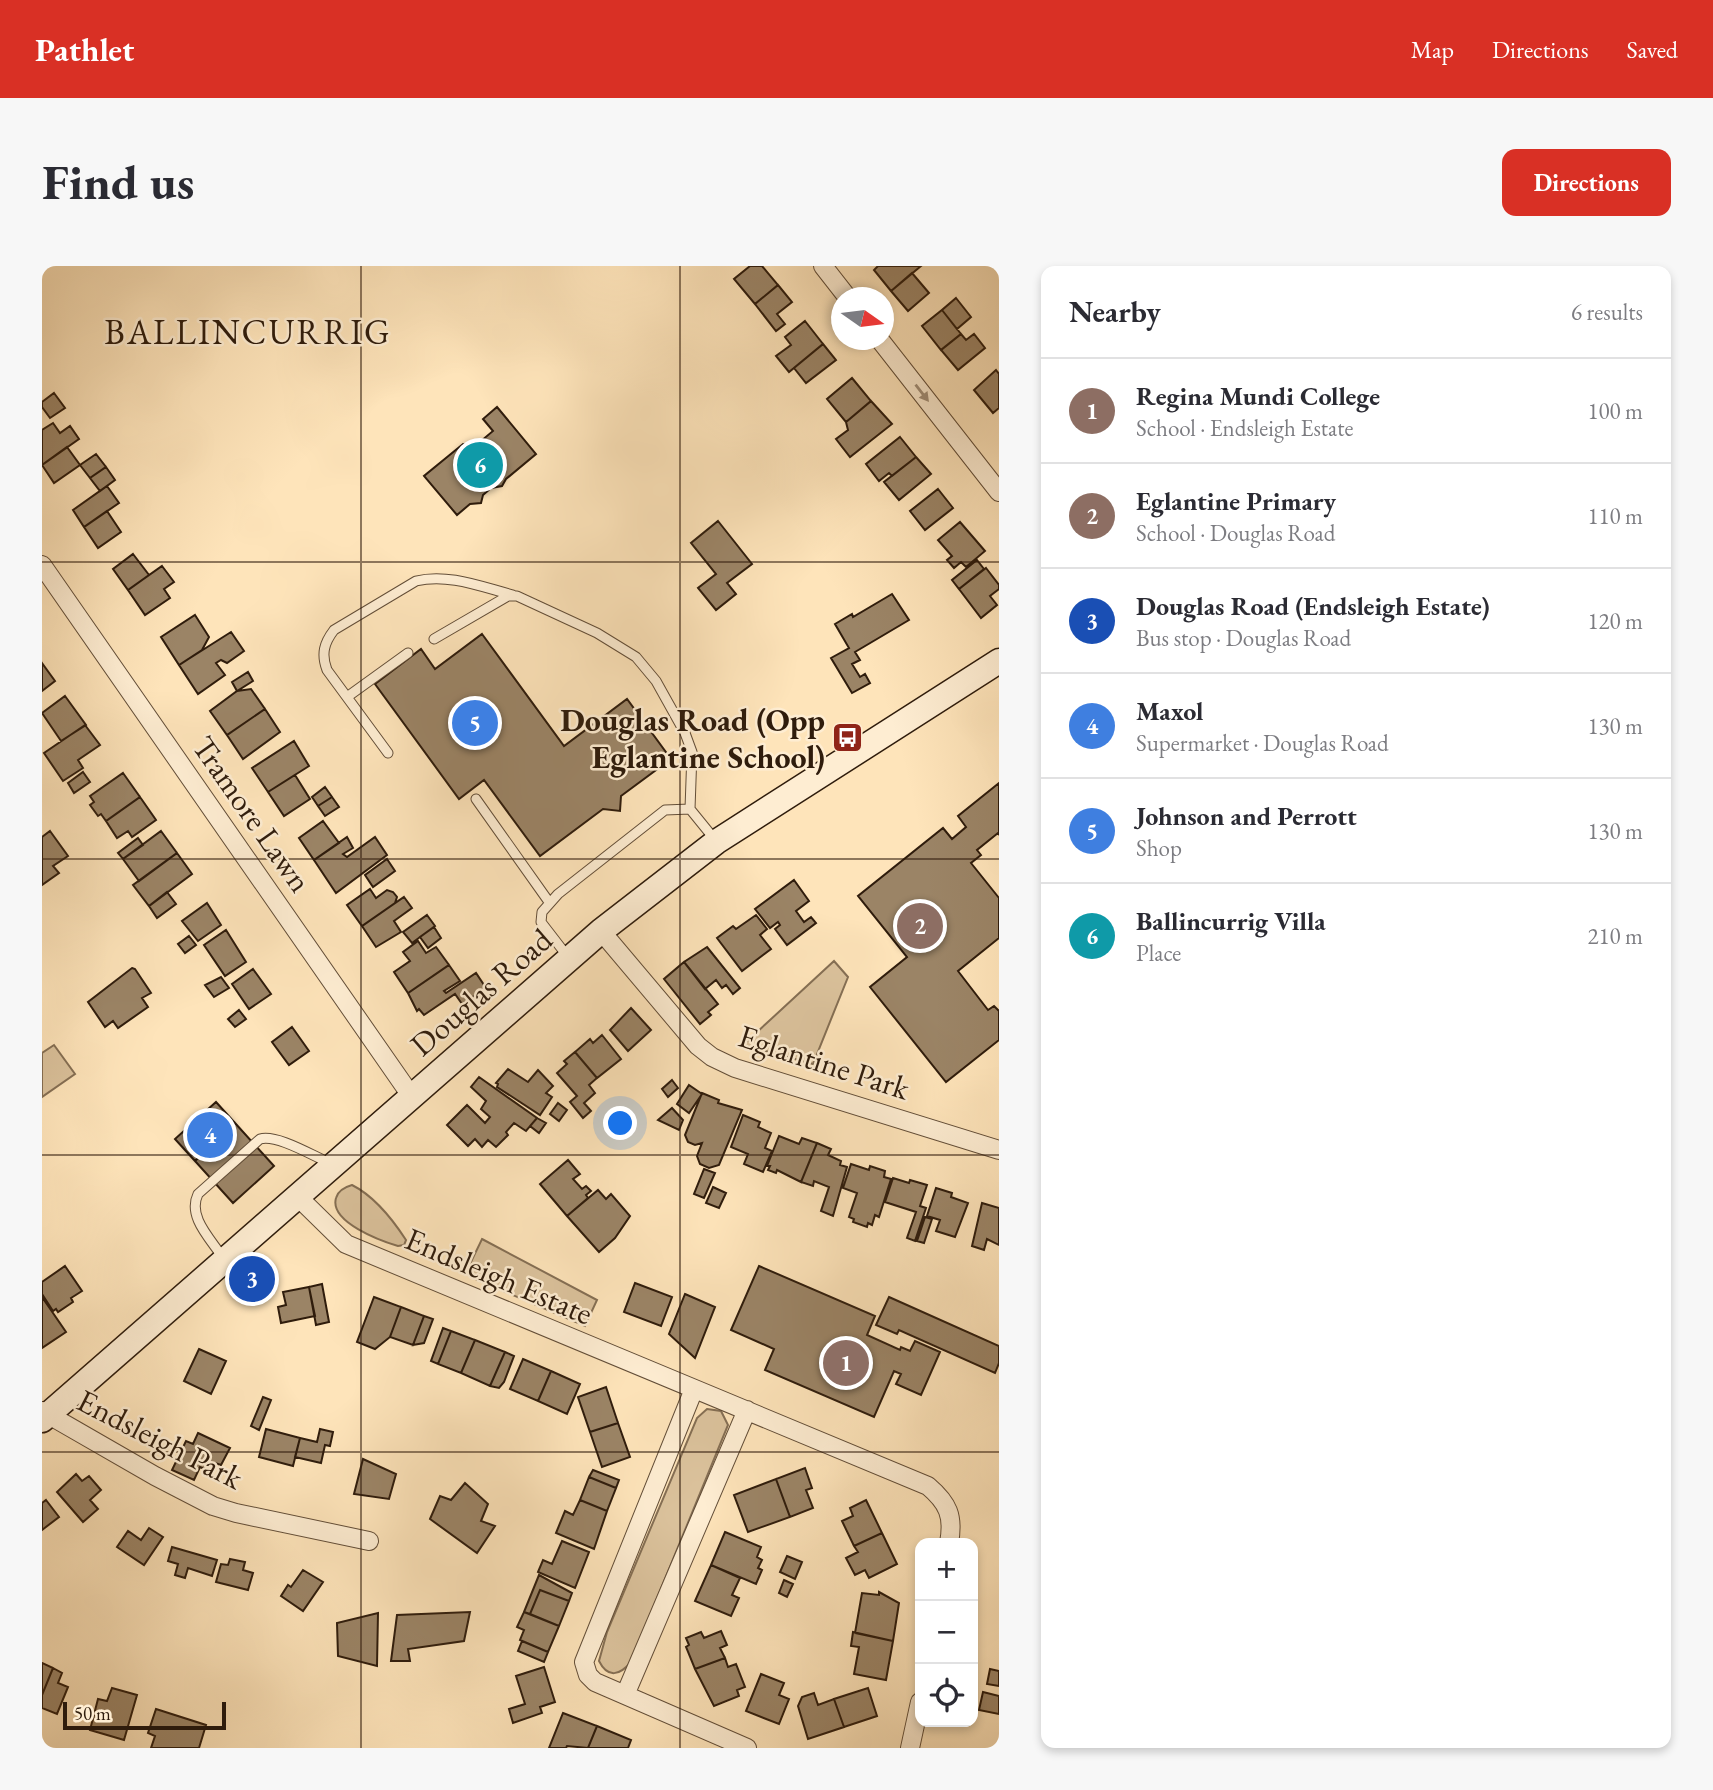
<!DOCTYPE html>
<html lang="en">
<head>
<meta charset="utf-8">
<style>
  body { margin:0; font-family:"EB Garamond",serif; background:#f7f7f7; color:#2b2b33 }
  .controls { position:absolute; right:21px; bottom:21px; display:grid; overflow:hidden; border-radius:14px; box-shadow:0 4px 10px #0003 }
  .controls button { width:63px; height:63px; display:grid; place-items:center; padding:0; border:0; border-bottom:2px solid #e1e1e2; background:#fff; color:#2b2b33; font:35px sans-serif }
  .compass { position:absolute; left:789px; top:21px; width:63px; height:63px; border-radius:50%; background:#fff; box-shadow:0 4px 10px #0003; rotate:104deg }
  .scale { position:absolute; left:21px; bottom:18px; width:163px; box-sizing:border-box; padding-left:7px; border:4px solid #2f1c0c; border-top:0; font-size:19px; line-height:24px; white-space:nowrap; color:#2f1c0c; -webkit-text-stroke:5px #feedd2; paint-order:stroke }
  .you { position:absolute; left:579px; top:858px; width:24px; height:24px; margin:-18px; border:5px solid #fff; border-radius:50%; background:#1a73e8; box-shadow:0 0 0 10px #1a73e833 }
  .badge { display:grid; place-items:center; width:46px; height:46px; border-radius:50%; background:#d93025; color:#fff; font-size:23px; font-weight:700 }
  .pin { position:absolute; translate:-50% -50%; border:4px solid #fff; box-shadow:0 2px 7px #0006 }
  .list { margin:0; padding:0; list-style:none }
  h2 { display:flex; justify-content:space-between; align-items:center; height:91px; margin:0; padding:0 28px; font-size:30px }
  h2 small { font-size:23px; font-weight:400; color:#7c7c81 }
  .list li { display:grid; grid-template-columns:46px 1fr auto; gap:21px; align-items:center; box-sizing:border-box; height:105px; padding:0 28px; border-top:2px solid #e1e1e2 }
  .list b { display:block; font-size:26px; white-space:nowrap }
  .list p { margin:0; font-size:23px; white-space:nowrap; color:#7c7c81 }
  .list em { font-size:23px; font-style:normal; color:#7c7c81 }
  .icon { flex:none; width:38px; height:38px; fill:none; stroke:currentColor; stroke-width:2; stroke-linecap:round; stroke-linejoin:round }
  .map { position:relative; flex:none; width:957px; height:1482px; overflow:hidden; border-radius:14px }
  header { display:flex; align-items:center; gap:42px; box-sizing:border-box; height:98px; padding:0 35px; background:#d93025; color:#fff }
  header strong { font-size:33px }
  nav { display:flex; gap:38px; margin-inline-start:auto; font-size:24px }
  .intro { display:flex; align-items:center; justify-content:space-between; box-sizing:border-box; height:168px; padding:0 42px }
  h1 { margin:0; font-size:49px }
  .button { padding:18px 32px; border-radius:14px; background:#d93025; color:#fff; font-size:24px; font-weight:700 }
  main { display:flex; gap:42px; padding:0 42px }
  aside { flex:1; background:#fff; border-radius:14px; box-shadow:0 4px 10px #0003 }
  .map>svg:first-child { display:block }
</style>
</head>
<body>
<header>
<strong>Pathlet</strong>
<nav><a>Map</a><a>Directions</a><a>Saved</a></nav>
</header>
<div class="intro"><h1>Find us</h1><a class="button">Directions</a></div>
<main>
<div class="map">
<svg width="957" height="1482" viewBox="0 0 957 1482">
  <rect width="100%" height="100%" fill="#fee4ba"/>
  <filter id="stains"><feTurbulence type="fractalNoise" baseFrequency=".00286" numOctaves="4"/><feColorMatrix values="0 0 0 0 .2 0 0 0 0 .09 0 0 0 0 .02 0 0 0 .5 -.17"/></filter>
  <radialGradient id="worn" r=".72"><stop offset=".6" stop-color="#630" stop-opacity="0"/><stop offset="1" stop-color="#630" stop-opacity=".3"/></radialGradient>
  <path fill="#dbc29c" stroke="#856f54" stroke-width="2" d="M792,695L806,711L771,798L701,779Z
    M12,779L33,808L0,831V787Z
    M310,919C332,930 351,954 364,974L362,979L356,980C339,975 287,956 294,932C296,924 303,921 310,919Z
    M440,973L555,1034L543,1060L431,1012L427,1000Z
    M665,1143L679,1145L686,1159L589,1396C578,1409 566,1413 557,1395L565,1366L655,1152Z"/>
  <path fill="#9b8466" stroke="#2f1c0c" stroke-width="2" d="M708,0H720L736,19L713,38L692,13Z
    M836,0H879L849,25L832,4Z
    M870,7L887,27L866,45L849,25Z
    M736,19L750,36L735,48L743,58L734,65L713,38Z
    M914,32L929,51L915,63L900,44Z
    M900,44L919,68L899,84L880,60Z
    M763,55L781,78L747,106L734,90L749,79L743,71Z
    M919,68L924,74L932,68L943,82L916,104L899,84Z
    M781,78L794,94L764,117L752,102Z
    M954,104L957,108V142L951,147L932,124Z
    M810,112L829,135L804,156L785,133Z
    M12,127L23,142L8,152L0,141V136Z
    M829,135L850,158L808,191L794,173L806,164L804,156Z
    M455,141L494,188L464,213L460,220L449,222L441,229L439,237L428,238L415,249L382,210L421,178L432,181L451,165L441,153Z
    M11,157L18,167L28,160L37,173L0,199V164Z
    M858,171L874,191L850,210L847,207L837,215L824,198Z
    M25,181L38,199L12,217L0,199Z
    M54,188L64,201L48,212L38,199Z
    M874,191L889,208L857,234L842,216Z
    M64,201L73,214L58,225L48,212Z
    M65,220L77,237L42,261L31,244Z
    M896,223L911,242L883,264L868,245Z
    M65,245L79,266L56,282L42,261Z
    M676,255L710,298L685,317L694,328L674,344L656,322L674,308L649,277Z
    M918,256L943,285L924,301L919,296L912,302L905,294L910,290L896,274Z
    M91,288L107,309L86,324L71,303Z
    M935,294L942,303L917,323L910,314Z
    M120,300L132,316L122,323L128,332L103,349L86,324Z
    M944,302L957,319V323L948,330L955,339L939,352L917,323Z
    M850,328L867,354L813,386L818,394L810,398L818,411L823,408L828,417L810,427L789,392L807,382L793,358L810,348L811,351Z
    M153,349L167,371L160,384L137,399L119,371Z
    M189,366L202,385L185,397L179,394L174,397L183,409L156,428L137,399Z
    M440,368L522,480L585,433L629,493L579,530L578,545L561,543L498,590L442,514L417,533L333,418L379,383L393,403Z
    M0,397L13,415L0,425Z
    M206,406L211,415L195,425L190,416Z
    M209,423L223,443L185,469L168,445L195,425Z
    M23,430L44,459L19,475L0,447Z
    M223,443L238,466L201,493L185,469Z
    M43,459L58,479L36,494L41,502L21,515L2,487Z
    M252,475L267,500L226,526L210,502Z
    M41,506L48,516L32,527L26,517Z
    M81,507L98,531L64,555L59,548L56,550L48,539L52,536L48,530Z
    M253,509L268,533L242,550L226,526Z
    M957,517V569L956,567L935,584L939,589L929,597L957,632V672L916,705L946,744L952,740L957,745V774L904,816L828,721L865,691L816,630L901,562L910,573L924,561L916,550Z
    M283,521L290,531L276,540L270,531Z
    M98,531L114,554L90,571L86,565L75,572L64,555Z
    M290,531L297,541L283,550L276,540Z
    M281,555L297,577L272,594L257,572Z
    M8,565L26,590L11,600L17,607L0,619V571Z
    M119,565L135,587L97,615L81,593Z
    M305,571L311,582L301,588L305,591L333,571L345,589L294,627L272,594Z
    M96,572L101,579L81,593L76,587Z
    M135,587L150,608L107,640L91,619Z
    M345,593L353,605L331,621L323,609Z
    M752,614L767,635L754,645L762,656L769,651L774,657L745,679L733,663L738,659L736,656L728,662L713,643Z
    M328,623L334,632L345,624L351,626L355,631L353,637L320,660L305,639Z
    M125,626L134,638L115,652L107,640Z
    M362,631L370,642L352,655L359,666L334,681L320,660Z
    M165,637L179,659L156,675L140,655Z
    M385,649L393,660L370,677L361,666Z
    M714,649L725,663L718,669L729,683L700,705L675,672L691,660L694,663Z
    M392,661L399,672L386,682L378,671Z
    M184,664L204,696L183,710L162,679Z
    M147,670L154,679L143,687L136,678Z
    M376,675L384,687L394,681L407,699L366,727L352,706L368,695L361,686Z
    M665,681L698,722L691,728L684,719L680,722L674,714L663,723L642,696Z
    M642,696L676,738L666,746L669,749L658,758L622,713Z
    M407,699L418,715L402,725L404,727L434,707L444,722L420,738L413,728L382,749L377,743L375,745L366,727Z
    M90,702L93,703L109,727L100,732L106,741L76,762L71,755L63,761L46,736Z
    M211,703L229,728L207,743L190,718Z
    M179,711L187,722L172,731L163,719Z
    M589,742L609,764L586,785L568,764Z
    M197,744L204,753L193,761L186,753Z
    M250,761L267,785L247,799L230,776Z
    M560,769L579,793L555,812L533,786L548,773L551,777Z
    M533,786L555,812L547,819L553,827L542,837L549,845L541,852L528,836L535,830L515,807L525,798L522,795Z
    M466,803L486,816L496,804L511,820L504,827L510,831L498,849L455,821L456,818L454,817Z
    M437,811L495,852L484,865L472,857L464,866L466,869L454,881L446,874L440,881L433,873L426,880L405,859L425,839L443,857L448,851L439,843L444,835L429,821Z
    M630,814L636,822L626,831L620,823Z
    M647,819L660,828L647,847L635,838Z
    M660,827L677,834L676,837L700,844L677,899L667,902L658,898L655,890L660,877L653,879L646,876L643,869Z
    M174,836L193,857L153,895L133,873Z
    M516,837L525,844L517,855L508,848Z
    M630,842L641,854L637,864L616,854Z
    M701,849L718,856L716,861L729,867L723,882L730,885L721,906L702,898L706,888L689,881Z
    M495,852L504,857L497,867L488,860Z
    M193,857L232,900L191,937L153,895Z
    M737,870L757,878L760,872L775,877L759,916L735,904L734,907L726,904L728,900H725Z
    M775,877L789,883L786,889L799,895L798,899L805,901L791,950L779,945L787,921L772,915L771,920L759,916Z
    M526,894L538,908L531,913L540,923L544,920L549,925L544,929L546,932L525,950L498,918Z
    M809,898L827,904L828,900L843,905L842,911L849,913L837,951L833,949L830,959L826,957L825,961L811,956L812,953L807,951L815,927L801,922Z
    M662,903L673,907L662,932L652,928Z
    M851,912L867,917L868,914L885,919L878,940L884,942L873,975L865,972L874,946L843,936Z
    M671,921L684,927L677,942L664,937Z
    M894,922L910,927L909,931L926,937L913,971L894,965L898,954L885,950Z
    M556,924L564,933L569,928L588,950L573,972L557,986L525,950Z
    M940,937L957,942V979L945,973L942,984L930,980Z
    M883,951L890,953L882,977L875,975Z
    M23,1000L40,1025L29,1032L31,1036L16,1046L14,1043L11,1045L0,1028V1016Z
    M717,1000L833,1050L825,1069L858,1084L859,1081L868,1085L873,1075L898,1086L879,1129L854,1118L859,1108L852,1105L832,1151L723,1104L732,1083L689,1064Z
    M593,1017L630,1031L619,1060L582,1046Z
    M280,1018L287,1056L274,1059L267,1021Z
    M267,1021L273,1050L239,1057L236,1041L244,1039L241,1026Z
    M643,1028L673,1041L653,1092L627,1068Z
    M0,1031L24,1066L0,1082Z
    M332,1031L359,1041L348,1071L333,1083L315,1076Z
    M847,1031L957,1080V1097L953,1107L857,1064L855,1068L834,1059Z
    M359,1041L382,1050L371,1079L348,1071Z
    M382,1050L391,1053L382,1077L371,1079Z
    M401,1062L409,1065L396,1098L389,1095Z
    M409,1065L433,1074L419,1107L396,1098Z
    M433,1074L463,1086L448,1120L419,1107Z
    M157,1083L184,1095L169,1128L142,1115Z
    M463,1086L472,1090L462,1116L457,1122L448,1120Z
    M481,1093L509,1105L496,1135L468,1123Z
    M509,1105L538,1118L525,1148L496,1135Z
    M564,1121L576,1157L548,1166L536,1131Z
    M221,1131L229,1134L217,1164L209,1160Z
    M576,1157L588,1191L560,1201L548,1166Z
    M224,1163L258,1172L251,1200L217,1191Z
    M278,1163L291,1166L288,1180L283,1179L279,1197L253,1191L258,1172L275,1176Z
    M156,1167L188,1182L179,1199L173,1197L169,1206L158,1201L152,1214L130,1204L144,1175L151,1178Z
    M321,1193L354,1208L347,1233L312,1228Z
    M763,1202L770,1222L764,1224L771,1242L748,1251L734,1213Z
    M551,1204L577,1214L574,1222L547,1211Z
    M34,1208L40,1215L47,1210L59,1224L48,1234L56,1243L41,1256L15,1226Z
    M547,1211L574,1222L565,1245L538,1234Z
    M734,1213L748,1251L706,1266L692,1229Z
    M423,1217L446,1238L439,1255L453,1260L435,1287L388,1253L398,1230L409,1234Z
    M4,1234L17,1251L0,1264V1237Z
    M538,1234L565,1245L552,1283L514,1267L523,1245L531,1249Z
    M824,1234L840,1267L812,1280L800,1255L811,1250L808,1242Z
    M107,1262L121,1271L102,1299L75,1281L86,1265L99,1274Z
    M683,1266L719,1281L715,1291L720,1294L716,1302L720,1304L714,1318L669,1299Z
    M840,1267L855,1298L827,1312L823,1304L813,1309L804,1292L816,1286L812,1280Z
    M520,1275L547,1286L533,1322L496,1306L501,1294L510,1298Z
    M130,1281L175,1294L170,1310L146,1302L143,1312L133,1309L136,1298L126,1295Z
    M745,1290L760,1296L753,1313L738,1306Z
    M188,1293L203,1296L201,1304L211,1307L206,1324L174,1316L179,1298L186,1299Z
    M669,1299L698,1312L690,1329L697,1332L689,1350L653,1335Z
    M261,1304L281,1316L261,1345L239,1330L246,1319L249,1321Z
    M497,1309L530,1327L527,1335L498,1324L488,1348L482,1346Z
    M742,1314L751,1318L745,1331L737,1327Z
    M498,1324L527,1335L517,1360L488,1348Z
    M837,1326L857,1337L851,1375L813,1367L820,1327L837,1329Z
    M428,1346L422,1375L366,1383L368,1395H349L355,1349Z
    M482,1346L517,1360L506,1386L478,1374L482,1364L475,1361Z
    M336,1347L335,1400L296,1390L295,1357Z
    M679,1365L685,1379L678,1382L683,1392L653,1403L644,1381L647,1379L644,1372L659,1366L662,1372Z
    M811,1366L851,1375L844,1414L812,1408L817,1381L809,1380Z
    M480,1375L506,1386L502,1396L476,1385Z
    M683,1392L686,1401L694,1398L703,1421L695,1424L697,1430L672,1440L653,1403Z
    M0,1397L11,1402L0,1429Z
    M502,1401L513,1436L498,1441L500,1447L471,1457L467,1443L483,1438L474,1410Z
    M11,1402L20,1407L16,1417L26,1421L15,1448L0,1442V1429Z
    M948,1403L957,1405V1420L945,1418Z
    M719,1408L742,1417L737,1429L747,1433L737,1458L704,1445Z
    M70,1422L95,1429L82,1474L48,1464L56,1433L65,1435Z
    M826,1422L835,1450L802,1461L792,1433Z
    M941,1426L957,1430V1448L937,1444Z
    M772,1427L776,1439L792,1433L802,1461L766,1473L756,1440L760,1431Z
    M114,1443L164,1459L157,1482H109L113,1470L106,1467Z
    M521,1447L555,1460L546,1482L525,1480L524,1482H507Z
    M555,1460L589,1474L586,1482H546Z"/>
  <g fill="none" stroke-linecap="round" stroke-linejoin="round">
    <defs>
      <path id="lane" d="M392,373L466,330H475L555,367L594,391L614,415L643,467L650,486L648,543
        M305,431L366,387
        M346,487L285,404C279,388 282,377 292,364L374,315C406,307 440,321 471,329
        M434,533L507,636
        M526,691L499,656L500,646L516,628L623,544L648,543L674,575
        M181,992C169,973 145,951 156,928L218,873C235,868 271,890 288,897"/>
      <path id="street" d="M781,0L806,32
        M838,74L957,226
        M0,299L370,831
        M559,665L656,780L670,791L693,802L957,884
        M255,930L304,978L886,1220C906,1237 912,1250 907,1277
        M652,1123L542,1396L546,1409L553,1416L705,1482
        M0,1145L113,1210L171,1240L194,1247L327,1275
        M583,1429L705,1144
        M868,1482L878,1436"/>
      <path id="secondary" d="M0,1154L559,665L674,576L957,395"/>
    </defs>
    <use href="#lane" stroke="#634e38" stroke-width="11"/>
    <use href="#street" stroke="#634e38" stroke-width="20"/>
    <use href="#secondary" stroke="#2f1c0c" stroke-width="27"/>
    <use href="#lane" stroke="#feedd2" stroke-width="9"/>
    <use href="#street" stroke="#feedd2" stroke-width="18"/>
    <use href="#secondary" stroke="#feedd2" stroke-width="24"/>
  </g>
  <defs><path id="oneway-solid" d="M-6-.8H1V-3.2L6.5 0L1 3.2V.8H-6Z" transform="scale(1.75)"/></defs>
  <use fill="#a18f79" href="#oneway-solid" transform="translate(880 127) rotate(52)"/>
  <path fill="none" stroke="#2f1c0c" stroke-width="2" stroke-opacity="0.55" d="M319,0V1482M638,0V1482M0,296H957M0,593H957M0,889H957M0,1186H957"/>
  <defs>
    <symbol id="bus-square" viewBox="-11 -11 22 22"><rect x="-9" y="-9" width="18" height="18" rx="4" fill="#8f2418" stroke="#feedd2"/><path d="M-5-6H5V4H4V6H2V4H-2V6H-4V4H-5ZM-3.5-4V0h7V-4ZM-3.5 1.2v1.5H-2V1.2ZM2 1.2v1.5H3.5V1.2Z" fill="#fff"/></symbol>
  </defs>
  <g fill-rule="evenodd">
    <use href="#bus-square" x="788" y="454" width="35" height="35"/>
  </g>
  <g text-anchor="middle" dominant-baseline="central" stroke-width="5" stroke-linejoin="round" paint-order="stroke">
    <g font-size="32" font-weight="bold" fill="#2f1c0c" stroke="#feedd2" text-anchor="end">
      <text x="783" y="454">Douglas Road (Opp<tspan x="783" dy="37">Eglantine School)</tspan></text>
    </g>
    <g font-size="32" fill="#2f1c0c" stroke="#feedd2">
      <text transform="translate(210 548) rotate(55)">Tramore Lawn</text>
      <text transform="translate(439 726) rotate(-41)">Douglas Road</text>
      <text transform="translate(782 796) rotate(18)">Eglantine Park</text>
      <text transform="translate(457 1010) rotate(23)">Endsleigh Estate</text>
      <text transform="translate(118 1173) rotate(27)">Endsleigh Park</text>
    </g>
    <g font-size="35" letter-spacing="2" fill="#2f1c0c" stroke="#feedd2">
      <text x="206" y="65">BALLINCURRIG</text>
    </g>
  </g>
  <rect width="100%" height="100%" filter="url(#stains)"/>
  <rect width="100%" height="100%" fill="url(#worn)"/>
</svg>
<div class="controls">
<button>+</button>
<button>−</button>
<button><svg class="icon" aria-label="locate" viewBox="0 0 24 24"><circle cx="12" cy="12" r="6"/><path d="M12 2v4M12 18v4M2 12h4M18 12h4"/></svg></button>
</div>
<svg class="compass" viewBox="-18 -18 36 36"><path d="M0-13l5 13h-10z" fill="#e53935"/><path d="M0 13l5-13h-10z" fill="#7c7c81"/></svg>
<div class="scale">50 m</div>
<div class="you"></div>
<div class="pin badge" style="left:804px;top:1097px;background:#8d6e63">1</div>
<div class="pin badge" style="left:878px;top:660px;background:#8d6e63">2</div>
<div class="pin badge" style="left:210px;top:1013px;background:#1a4fb4">3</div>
<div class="pin badge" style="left:168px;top:869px;background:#3f7fe0">4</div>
<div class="pin badge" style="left:433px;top:457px;background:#3f7fe0">5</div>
<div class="pin badge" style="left:438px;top:199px;background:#0f9aa8">6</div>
</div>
<aside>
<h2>Nearby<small>6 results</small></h2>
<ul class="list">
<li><span class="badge" style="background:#8d6e63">1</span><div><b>Regina Mundi College</b><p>School · Endsleigh Estate</p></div><em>100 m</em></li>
<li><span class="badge" style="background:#8d6e63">2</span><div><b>Eglantine Primary</b><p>School · Douglas Road</p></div><em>110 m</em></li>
<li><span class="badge" style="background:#1a4fb4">3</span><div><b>Douglas Road (Endsleigh Estate)</b><p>Bus stop · Douglas Road</p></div><em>120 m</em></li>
<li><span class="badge" style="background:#3f7fe0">4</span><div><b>Maxol</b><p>Supermarket · Douglas Road</p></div><em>130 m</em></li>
<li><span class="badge" style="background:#3f7fe0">5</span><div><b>Johnson and Perrott</b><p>Shop</p></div><em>130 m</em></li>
<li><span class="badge" style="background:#0f9aa8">6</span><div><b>Ballincurrig Villa</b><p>Place</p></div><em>210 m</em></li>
</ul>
</aside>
</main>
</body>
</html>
